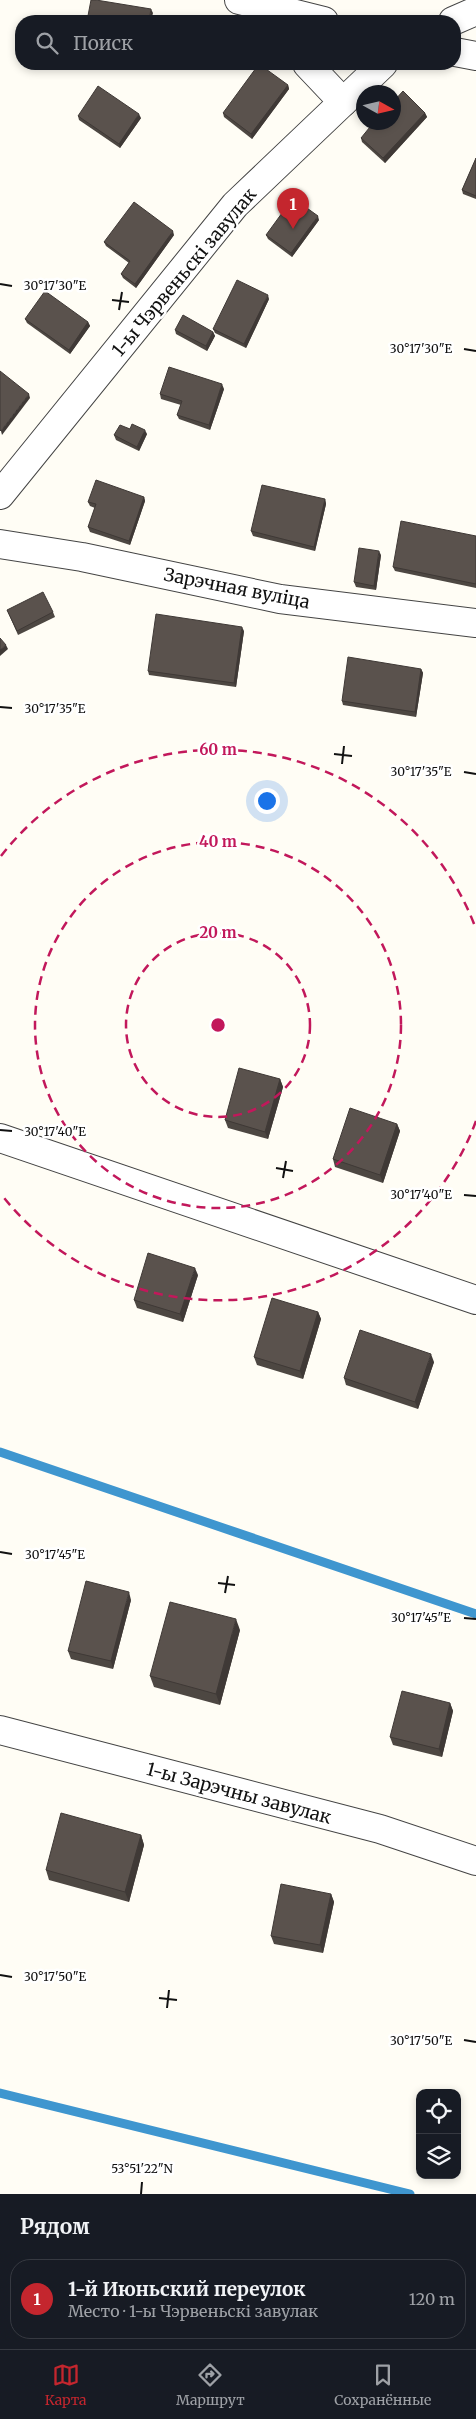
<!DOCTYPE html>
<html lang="ru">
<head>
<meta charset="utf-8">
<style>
	:root { --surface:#171b24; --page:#20242c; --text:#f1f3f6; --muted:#9ea1a6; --line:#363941; --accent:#c4262e }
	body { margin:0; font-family:Merriweather,serif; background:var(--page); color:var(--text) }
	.controls { position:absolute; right:15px; bottom:15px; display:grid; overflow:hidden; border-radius:10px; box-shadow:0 2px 8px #0003 }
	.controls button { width:45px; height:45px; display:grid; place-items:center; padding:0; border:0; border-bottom:1px solid var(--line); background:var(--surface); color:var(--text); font:25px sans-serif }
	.compass { position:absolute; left:356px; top:85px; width:45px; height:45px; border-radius:50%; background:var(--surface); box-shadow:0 2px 8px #0003; rotate:98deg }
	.you { position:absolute; left:266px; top:800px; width:18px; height:18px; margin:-12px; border:4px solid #fff; border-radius:50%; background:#1a73e8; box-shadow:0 0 0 8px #1a73e833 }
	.badge { display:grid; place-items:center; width:32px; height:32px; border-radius:50%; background:var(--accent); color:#fff; font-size:16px; font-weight:700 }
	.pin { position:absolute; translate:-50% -41px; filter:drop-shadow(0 1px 2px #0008) }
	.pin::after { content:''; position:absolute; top:26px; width:18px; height:15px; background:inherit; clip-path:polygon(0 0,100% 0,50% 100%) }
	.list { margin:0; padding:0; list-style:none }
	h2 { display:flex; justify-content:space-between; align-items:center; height:65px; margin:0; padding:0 20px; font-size:21px }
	h2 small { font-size:16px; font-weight:400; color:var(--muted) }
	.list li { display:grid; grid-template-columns:32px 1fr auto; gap:15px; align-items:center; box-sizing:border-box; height:80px; margin:0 10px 10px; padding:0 10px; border:1px solid var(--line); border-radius:20px }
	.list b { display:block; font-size:19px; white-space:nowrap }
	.list p { margin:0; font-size:16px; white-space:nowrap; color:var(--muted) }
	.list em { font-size:16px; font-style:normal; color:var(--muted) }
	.icon { flex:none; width:28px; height:28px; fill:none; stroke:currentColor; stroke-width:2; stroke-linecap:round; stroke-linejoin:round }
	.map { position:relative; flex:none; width:476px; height:2194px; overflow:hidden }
	.search { position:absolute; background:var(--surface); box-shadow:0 2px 8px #0003; left:15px; right:15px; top:15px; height:55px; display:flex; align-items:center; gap:12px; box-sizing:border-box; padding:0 18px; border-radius:20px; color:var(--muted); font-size:19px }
	.sheet { height:155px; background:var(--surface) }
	nav { display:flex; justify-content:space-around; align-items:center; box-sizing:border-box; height:70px; border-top:1px solid var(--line); background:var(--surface); font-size:14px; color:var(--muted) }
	nav a { display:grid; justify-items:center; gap:2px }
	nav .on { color:var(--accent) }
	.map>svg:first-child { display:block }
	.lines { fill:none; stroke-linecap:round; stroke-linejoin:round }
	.stream { stroke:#3f96cf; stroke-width:9 }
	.minor-casing { stroke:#444; stroke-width:30 }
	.minor { stroke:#fff; stroke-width:28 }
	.wall { fill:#4d4742 }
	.shaded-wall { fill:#3f3936 }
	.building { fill:#5a524d; stroke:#3f3936 }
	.ticks { fill:none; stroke:#111; stroke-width:2 }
	.ring { fill:none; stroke:#c2185b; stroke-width:2.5; stroke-dasharray:9 6 }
	.labels { text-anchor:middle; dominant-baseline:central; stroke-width:5; stroke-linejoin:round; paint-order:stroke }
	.street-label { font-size:18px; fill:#111; stroke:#fff }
	.ticks-label { font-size:12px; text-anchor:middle; fill:#111; stroke:#fff; stroke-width:5; stroke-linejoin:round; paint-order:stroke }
	.centre { fill:#c2185b; stroke:#fff; stroke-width:2.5 }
	.ring-label { font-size:15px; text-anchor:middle; font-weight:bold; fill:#c2185b; stroke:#fff; stroke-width:5; stroke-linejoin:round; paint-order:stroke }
</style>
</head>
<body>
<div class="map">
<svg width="476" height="2194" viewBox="0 0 476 2194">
	<rect width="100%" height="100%" fill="#fffdf5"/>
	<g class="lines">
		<!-- stream -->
		<g class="stream">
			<polyline points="0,1452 476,1614"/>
			<polyline points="0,2093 410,2194"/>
		</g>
		<!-- minor casing -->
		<g class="minor-casing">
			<g id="minor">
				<polyline points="239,0 324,21"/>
				<polyline points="453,21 476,11"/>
				<polyline points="455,52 476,56"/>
				<polyline points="307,64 343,102"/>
				<polyline points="0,495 235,205 383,64"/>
				<polyline points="0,544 82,557 280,599 476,623"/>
				<polyline points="0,1138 476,1300"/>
				<polyline points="0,1730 380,1829 476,1861"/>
			</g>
		</g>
		<!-- minor -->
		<use href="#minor" class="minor"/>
	</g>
	<!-- wall -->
	<g class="wall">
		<polygon points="288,85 289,89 252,139 224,117 223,113"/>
		<polygon points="425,113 427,117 385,163 362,142 361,138"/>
		<polygon points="78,116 141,118 120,148 79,120"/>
		<polygon points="476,158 476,199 463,194 462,190"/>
		<polygon points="319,220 292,257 268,239 266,235"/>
		<polygon points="174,235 136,288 123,278 121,274 129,263 106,246 104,242"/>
		<polygon points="269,299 246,348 215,333 213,329"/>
		<polygon points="25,319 88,322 90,326 70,354 27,323"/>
		<polygon points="175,330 213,332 215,336 207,351 176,334"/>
		<polygon points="224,389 210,430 179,419 177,415 181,405 161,399 160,394"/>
		<polygon points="130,429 147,434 139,451 116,440 114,435"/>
		<polygon points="144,497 145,501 130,545 90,532 88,527 95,508 90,506 88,502"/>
		<polygon points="325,499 326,504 315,551 253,536 251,531"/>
		<polygon points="476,536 476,588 395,571 393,567"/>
		<polygon points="381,555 376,590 356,587 354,582"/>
		<polygon points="7,610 53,612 55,617 18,635"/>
		<polygon points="244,631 236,687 149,675 148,671"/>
		<polygon points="421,669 423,673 416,717 343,705 342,701"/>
		<polygon points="280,1079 283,1087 268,1139 228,1128 225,1120"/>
		<polygon points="397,1124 400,1131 383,1183 335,1167 333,1159"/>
		<polygon points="198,1275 183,1322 137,1308 134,1300"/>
		<polygon points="318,1312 321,1319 303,1379 257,1365 254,1357"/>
		<polygon points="434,1362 418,1409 346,1385 344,1378"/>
		<polygon points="131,1600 113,1669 71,1659 68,1651"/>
		<polygon points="240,1630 220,1705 154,1687 150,1676"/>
		<polygon points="450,1703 453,1711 442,1757 393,1745 390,1737"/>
		<polygon points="141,1835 144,1845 129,1902 49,1880 46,1870"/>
		<polygon points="331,1894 334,1902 323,1953 274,1944 271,1936"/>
	</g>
	<!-- shaded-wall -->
	<g class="shaded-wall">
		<polygon points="151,9 153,13 151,21 149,21"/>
		<polygon points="288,85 289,89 252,139 251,134"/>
		<polygon points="425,113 427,117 385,163 383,158"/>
		<polygon points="139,114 141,118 120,148 119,144"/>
		<polygon points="318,216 319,220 292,257 291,253"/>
		<polygon points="173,231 174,235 136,288 135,284"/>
		<polygon points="268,295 269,299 246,348 244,344"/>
		<polygon points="88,322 90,326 70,354 69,350"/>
		<polygon points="213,332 215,336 207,351 206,346"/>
		<polygon points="222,384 224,389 210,430 209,425"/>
		<polygon points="29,394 30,398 2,435 1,431"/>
		<polygon points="145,430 147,434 139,451 137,447"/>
		<polygon points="144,497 145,501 130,545 129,541"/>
		<polygon points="325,499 326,504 315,551 314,547"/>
		<polygon points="379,551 381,555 376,590 374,586"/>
		<polygon points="242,627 244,631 236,687 234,683"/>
		<polygon points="6,645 8,649 0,656 0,650"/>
		<polygon points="421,669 423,673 416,717 415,712"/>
		<polygon points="280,1079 283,1087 268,1139 265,1132"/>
		<polygon points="397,1124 400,1131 383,1183 380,1175"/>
		<polygon points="195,1268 198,1275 183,1322 180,1314"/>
		<polygon points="318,1312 321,1319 303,1379 300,1371"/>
		<polygon points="431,1354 434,1362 418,1409 415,1402"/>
		<polygon points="129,1592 131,1600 113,1669 111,1661"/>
		<polygon points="236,1619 240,1630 220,1705 216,1694"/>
		<polygon points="450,1703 453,1711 442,1757 439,1749"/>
		<polygon points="141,1835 144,1845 129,1902 125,1892"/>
		<polygon points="331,1894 334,1902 323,1953 320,1945"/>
	</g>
	<!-- building -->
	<g class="building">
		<polygon points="91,0 96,0 151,9 149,21 87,21"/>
		<polygon points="259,64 288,85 251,134 223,113"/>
		<polygon points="98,86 139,114 119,144 78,116"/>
		<polygon points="403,91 425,113 383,158 361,138 374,122 394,122 394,101"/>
		<polygon points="476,158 476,196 462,190"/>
		<polygon points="293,198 318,216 291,253 266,235"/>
		<polygon points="134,202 173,231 135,284 121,274 130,261 104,242"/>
		<polygon points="237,280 268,295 244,344 213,329"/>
		<polygon points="45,291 88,322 69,350 25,319"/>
		<polygon points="183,315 213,332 206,346 175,330"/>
		<polygon points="169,367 222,384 209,425 177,415 182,401 160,394"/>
		<polygon points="0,371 29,394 1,431 0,430"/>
		<polygon points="132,424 145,430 137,447 114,435 120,425 130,429"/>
		<polygon points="96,480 144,497 129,541 88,527 96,504 88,502"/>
		<polygon points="262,485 325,499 314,547 251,531"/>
		<polygon points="401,521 476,536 476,584 393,567"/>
		<polygon points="359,548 379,551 374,586 354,582"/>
		<polygon points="43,592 53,612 17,631 7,610"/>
		<polygon points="156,614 242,627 234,683 148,671"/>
		<polygon points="0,638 6,645 0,650"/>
		<polygon points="348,657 421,669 415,712 342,701"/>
		<polygon points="239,1068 280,1079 265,1132 225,1120"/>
		<polygon points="350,1108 397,1124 380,1175 333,1159"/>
		<polygon points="148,1253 195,1268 180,1314 134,1300"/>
		<polygon points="272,1298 318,1312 300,1371 254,1357"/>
		<polygon points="360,1330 431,1354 415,1402 344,1378"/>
		<polygon points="86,1581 129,1592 111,1661 68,1651"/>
		<polygon points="170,1602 236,1619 216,1694 150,1676"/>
		<polygon points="402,1691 450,1703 439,1749 390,1737"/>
		<polygon points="61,1813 141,1835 125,1892 46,1870"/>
		<polygon points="281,1884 331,1894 320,1945 271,1936"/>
	</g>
	<!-- ticks -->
	<path class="ticks" d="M0,284l12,2M112,300l17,2M119,310l3,-18M464,349l12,2M0,707l12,1M334,754l18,2M342,764l2,-18M464,772l12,2M0,1130l12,1M276,1168l17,3M283,1178l3,-17M464,1195l12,1M0,1552l12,2M218,1583l17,2M225,1593l3,-17M464,1618l12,1M0,1975l12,2M159,1998l18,2M167,2008l2,-18M464,2040l12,2M141,2194l1,-12"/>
	<!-- distance rings -->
	<g class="ring">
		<circle cx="218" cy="1025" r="92"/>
		<circle cx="218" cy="1025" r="183"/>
		<path d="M476 1121A275 275 0 0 1 1 1194M1 856A275 275 0 0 1 476 929"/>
	</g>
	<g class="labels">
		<!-- street labels -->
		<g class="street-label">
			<text transform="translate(184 272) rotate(-50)">1-ы Чэрвеньскі завулак</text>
			<text transform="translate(237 588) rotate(11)">Зарэчная вуліца</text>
			<text transform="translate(239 1793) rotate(15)">1-ы Зарэчны завулак</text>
		</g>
	</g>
	<g class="ticks-label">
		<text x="55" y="290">30°17'30"E</text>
		<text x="421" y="353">30°17'30"E</text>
		<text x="55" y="713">30°17'35"E</text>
		<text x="421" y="776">30°17'35"E</text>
		<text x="55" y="1136">30°17'40"E</text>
		<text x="421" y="1199">30°17'40"E</text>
		<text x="55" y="1559">30°17'45"E</text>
		<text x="421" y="1622">30°17'45"E</text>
		<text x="55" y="1981">30°17'50"E</text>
		<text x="421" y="2045">30°17'50"E</text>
		<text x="142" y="2173">53°51'22"N</text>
	</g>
	<circle cx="218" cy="1025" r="8" class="centre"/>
	<g class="ring-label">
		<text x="218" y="755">60 m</text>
		<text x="218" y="847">40 m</text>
		<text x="218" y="938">20 m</text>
	</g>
</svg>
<div class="controls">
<button><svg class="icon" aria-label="locate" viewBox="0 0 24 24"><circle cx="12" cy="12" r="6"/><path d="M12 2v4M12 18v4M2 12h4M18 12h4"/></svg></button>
<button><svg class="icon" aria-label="layers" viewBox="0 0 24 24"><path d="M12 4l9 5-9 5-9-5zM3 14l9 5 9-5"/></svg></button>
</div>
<svg class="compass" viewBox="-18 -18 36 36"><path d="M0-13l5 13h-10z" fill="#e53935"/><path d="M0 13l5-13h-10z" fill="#9ea1a6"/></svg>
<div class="you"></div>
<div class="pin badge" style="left:293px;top:229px">1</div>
<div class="search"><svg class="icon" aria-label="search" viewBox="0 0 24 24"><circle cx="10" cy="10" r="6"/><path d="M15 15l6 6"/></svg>Поиск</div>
</div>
<section class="sheet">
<h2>Рядом<small></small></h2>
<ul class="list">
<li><span class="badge">1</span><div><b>1-й Июньский переулок</b><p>Место · 1-ы Чэрвеньскі завулак</p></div><em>120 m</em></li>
</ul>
</section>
<nav>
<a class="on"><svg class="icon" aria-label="map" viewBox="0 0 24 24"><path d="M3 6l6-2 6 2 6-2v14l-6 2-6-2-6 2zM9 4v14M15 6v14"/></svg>Карта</a>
<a><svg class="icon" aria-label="directions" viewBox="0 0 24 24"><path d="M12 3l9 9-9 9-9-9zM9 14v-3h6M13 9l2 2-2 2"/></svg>Маршрут</a>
<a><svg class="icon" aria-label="saved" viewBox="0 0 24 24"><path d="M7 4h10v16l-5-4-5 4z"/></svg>Сохранённые</a>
</nav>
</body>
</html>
